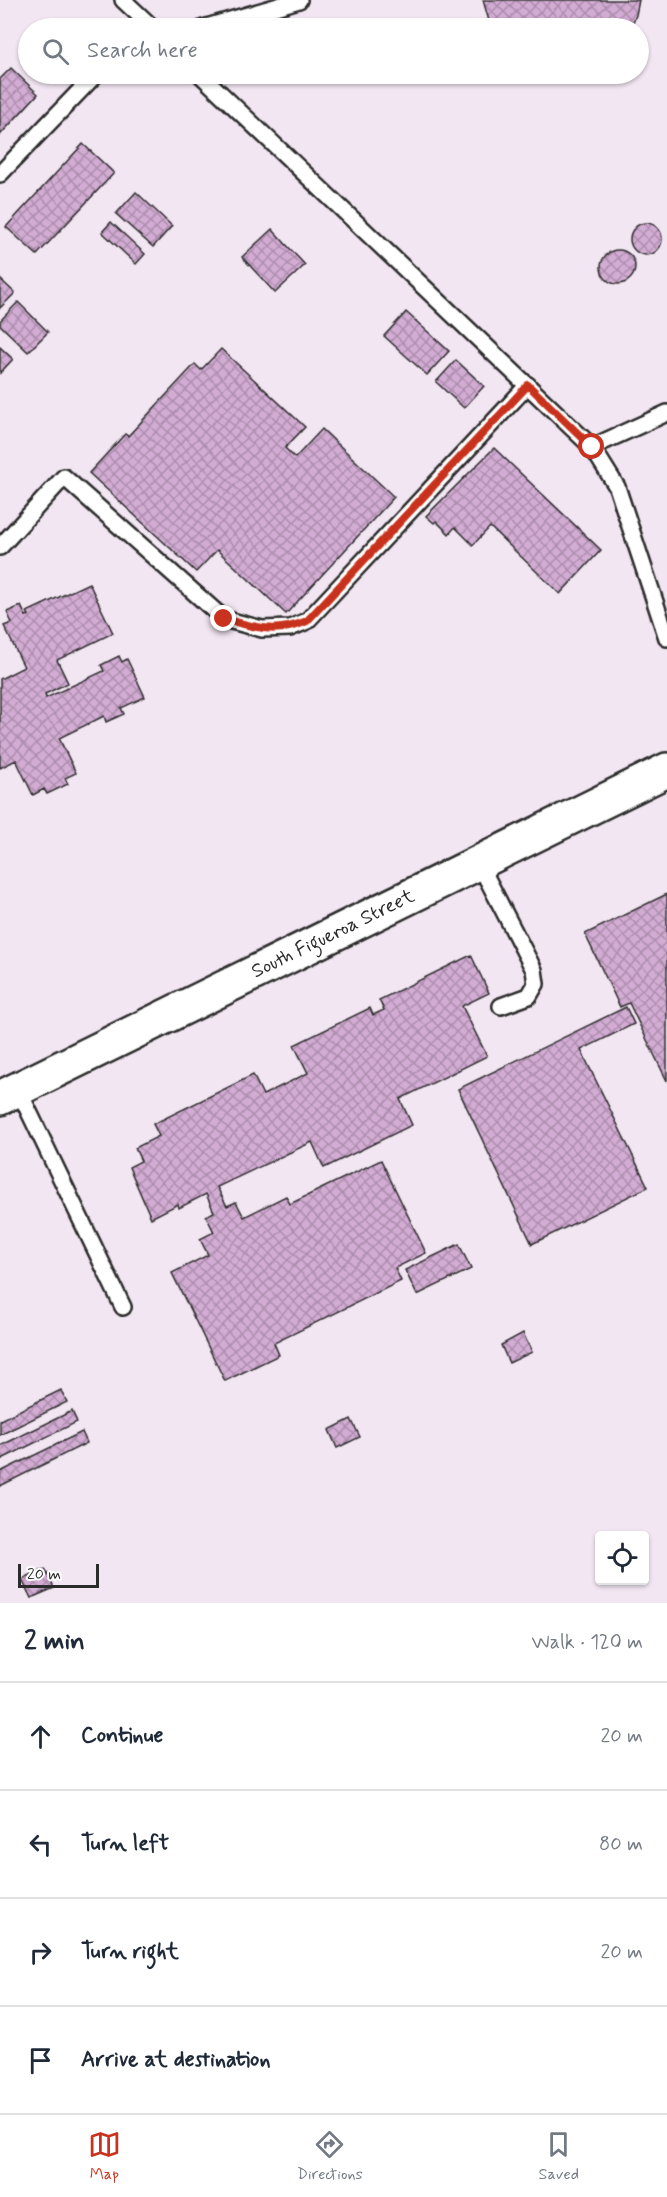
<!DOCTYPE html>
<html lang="en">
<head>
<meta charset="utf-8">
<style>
	:root { --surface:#fff; --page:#f6f6f7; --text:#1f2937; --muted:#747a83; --line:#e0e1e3; --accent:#c8321e }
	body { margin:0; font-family:Mynerve,sans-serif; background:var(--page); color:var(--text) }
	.controls { position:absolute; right:18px; bottom:18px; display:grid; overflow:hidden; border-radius:6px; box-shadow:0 2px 4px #0004 }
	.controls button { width:54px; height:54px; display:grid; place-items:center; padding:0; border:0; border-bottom:2px solid var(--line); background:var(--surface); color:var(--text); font:30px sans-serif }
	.scale { position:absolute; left:18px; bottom:15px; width:81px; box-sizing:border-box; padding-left:6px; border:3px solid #2b2b2b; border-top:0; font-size:16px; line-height:21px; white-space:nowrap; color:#2b2b2b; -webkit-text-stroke:4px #fff; paint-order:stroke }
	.stop { position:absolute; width:18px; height:18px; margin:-14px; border:4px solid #c8321e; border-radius:50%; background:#fff }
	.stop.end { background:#c8321e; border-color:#fff; box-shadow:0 2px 6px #0008 }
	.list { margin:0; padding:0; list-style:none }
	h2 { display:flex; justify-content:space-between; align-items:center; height:78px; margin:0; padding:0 24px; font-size:26px }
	h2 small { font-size:20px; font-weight:400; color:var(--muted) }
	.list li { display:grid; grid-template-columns:39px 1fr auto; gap:18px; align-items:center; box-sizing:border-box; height:108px; padding:0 24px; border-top:2px solid var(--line) }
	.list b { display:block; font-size:22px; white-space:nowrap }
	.list em { font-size:20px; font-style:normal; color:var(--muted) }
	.icon { flex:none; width:33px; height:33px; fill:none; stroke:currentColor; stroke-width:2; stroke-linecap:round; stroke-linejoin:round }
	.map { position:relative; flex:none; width:667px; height:1603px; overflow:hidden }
	.search { position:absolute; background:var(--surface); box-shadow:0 2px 4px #0004; left:18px; right:18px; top:18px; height:66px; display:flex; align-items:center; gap:15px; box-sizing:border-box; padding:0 21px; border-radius:33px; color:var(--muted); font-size:22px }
	.sheet { height:510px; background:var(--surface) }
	nav { display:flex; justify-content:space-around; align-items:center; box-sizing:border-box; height:84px; border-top:2px solid var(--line); background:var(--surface); font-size:16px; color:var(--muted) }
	nav a { display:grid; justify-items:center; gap:3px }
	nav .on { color:var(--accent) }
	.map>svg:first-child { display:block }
	.building { fill:url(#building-cross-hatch); stroke:#2b2b2b; stroke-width:1.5 }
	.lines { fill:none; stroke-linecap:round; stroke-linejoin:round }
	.service-casing { stroke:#2b2b2b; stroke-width:20 }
	.secondary-casing { stroke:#2b2b2b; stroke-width:38 }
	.service { stroke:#fff; stroke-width:15 }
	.secondary { stroke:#fff; stroke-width:33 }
	.route { stroke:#c8321e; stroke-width:8 }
	.labels { text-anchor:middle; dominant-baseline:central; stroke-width:5; stroke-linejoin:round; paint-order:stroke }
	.street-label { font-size:20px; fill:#2b2b2b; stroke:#fff }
</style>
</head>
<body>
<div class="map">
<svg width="667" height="1603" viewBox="0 0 667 1603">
	<defs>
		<pattern id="building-cross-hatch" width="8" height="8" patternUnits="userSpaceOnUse" patternTransform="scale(1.5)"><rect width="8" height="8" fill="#d3acd4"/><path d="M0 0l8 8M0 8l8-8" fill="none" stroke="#ab8cac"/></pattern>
	</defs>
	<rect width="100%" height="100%" fill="#f2e6f2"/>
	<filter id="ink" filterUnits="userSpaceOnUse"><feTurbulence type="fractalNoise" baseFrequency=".0167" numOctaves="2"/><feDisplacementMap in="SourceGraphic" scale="12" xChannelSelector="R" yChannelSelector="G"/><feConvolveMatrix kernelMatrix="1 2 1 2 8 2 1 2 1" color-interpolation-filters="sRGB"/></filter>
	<g filter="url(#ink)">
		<!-- building -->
		<g class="building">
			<polygon points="483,0 639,0 636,15 631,28 491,28"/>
			<polygon points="11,68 38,94 0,135 0,79"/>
			<polygon points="83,144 114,173 37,255 6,227"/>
			<polygon points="136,192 172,226 153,247 116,214"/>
			<polygon points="111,222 145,254 136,264 102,232"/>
			<circle cx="646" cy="239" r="16"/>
			<polygon points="272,229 305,265 275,293 242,257"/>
			<circle cx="618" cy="267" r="17"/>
			<polygon points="0,279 15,293 0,308"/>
			<polygon points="18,302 48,332 28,352 0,325 0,321"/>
			<polygon points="406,312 449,351 427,375 384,336"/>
			<polygon points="0,347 13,359 0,373"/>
			<polygon points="221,349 305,427 285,448 295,458 322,429 394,497 286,614 217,550 196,572 89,473 125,434 128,436 195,364 201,370"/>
			<polygon points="456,360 484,386 464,408 436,382"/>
			<polygon points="494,448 601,550 560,594 490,527 473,545 455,527 449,534 436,521 434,523 426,516"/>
			<polygon points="89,583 113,633 57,660 68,683 45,694 46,698 104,671 101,665 119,656 122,662 127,659 145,697 121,708 124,714 106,722 104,716 59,738 76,773 65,778 68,784 47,794 44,789 33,795 16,760 0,768 0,679 24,667 4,626 12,623 7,612 21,606 26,616 29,615 27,612"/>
			<polygon points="667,894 667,1081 629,1003 620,1007 585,934"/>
			<polygon points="471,955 489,993 462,1006 487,1056 400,1099 412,1125 324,1168 312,1142 217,1187 227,1206 236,1202 244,1217 286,1196 290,1204 381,1160 426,1253 395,1268 401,1281 274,1343 279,1355 225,1381 172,1273 208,1255 200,1239 214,1232 206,1216 214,1212 206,1194 179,1208 178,1204 151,1218 129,1167 141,1161 135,1148 159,1136 153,1124 253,1075 263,1095 308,1073 294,1045 370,1008 373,1015 384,1010 379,1000"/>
			<polygon points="626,1007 634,1024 581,1050 648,1187 532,1244 458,1089"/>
			<polygon points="459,1244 471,1269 417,1295 405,1270"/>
			<polygon points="523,1333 532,1352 509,1363 501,1345"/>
			<polygon points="61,1390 67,1402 0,1435 0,1420"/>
			<polygon points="72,1411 77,1422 0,1460 0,1446"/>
			<polygon points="351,1419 360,1437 337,1448 329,1430"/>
			<polygon points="82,1432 87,1443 0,1486 0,1472"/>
			<polygon points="45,1569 54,1588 31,1598 22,1580"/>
		</g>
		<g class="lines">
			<!-- service casing -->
			<g class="service-casing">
				<g id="service">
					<polyline points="123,0 153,28"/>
					<polyline points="203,28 299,0"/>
					<polyline points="200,74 592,447 617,487 667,638"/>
					<polyline points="0,174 96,74"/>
					<polyline points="592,447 667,413"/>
					<polyline points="0,547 64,477 224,619 262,629 290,628 307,621 528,385"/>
					<polyline points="479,863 534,970 536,984 529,996 501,1006"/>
					<polyline points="18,1089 123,1307"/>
				</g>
			</g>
			<!-- secondary casing -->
			<g class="secondary-casing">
				<polyline id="secondary" points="0,1098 667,770"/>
			</g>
			<!-- service -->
			<use href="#service" class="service"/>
			<!-- secondary -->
			<use href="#secondary" class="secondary"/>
		</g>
	</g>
	<g class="lines" filter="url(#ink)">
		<!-- route -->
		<path class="route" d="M224,619c32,8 51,16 83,2l221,-236 64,62"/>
	</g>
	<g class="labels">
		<!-- street labels -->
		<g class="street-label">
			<text transform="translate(333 934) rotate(-26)">South Figueroa Street</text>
		</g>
	</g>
</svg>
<div class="controls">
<button><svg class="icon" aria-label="locate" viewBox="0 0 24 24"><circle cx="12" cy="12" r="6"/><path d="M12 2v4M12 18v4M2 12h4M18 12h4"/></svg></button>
</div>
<div class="scale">20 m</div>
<div class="stop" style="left:592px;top:447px"></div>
<div class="stop end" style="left:224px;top:619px"></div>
<div class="search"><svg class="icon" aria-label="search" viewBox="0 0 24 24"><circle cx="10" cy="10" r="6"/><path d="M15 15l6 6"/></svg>Search here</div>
</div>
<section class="sheet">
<h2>2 min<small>Walk · 120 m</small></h2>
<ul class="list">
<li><svg class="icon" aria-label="ahead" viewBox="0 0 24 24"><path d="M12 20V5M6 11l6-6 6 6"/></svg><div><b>Continue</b></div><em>20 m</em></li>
<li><svg class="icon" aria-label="left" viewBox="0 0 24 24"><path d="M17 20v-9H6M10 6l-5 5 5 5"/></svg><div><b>Turn left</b></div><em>80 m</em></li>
<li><svg class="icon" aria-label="right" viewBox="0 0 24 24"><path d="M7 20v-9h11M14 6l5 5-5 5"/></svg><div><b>Turn right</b></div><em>20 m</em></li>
<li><svg class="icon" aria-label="arrive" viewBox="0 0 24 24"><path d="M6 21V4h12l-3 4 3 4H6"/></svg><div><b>Arrive at destination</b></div></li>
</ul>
</section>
<nav>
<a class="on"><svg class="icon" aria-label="map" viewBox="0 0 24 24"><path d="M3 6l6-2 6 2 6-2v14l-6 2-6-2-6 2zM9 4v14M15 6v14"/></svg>Map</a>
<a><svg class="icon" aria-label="directions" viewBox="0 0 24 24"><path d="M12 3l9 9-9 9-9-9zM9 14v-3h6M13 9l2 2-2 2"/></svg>Directions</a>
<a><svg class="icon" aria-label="saved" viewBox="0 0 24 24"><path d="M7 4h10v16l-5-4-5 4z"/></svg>Saved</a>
</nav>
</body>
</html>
